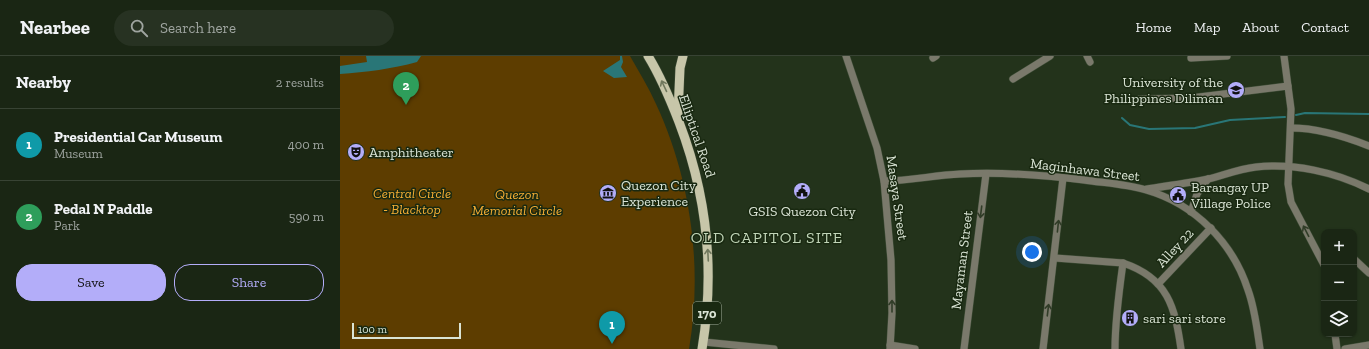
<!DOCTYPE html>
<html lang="en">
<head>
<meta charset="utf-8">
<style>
	:root { --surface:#1a2614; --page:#273222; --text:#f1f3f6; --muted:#9fa5a0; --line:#384334; --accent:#b3adf9 }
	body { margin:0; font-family:"Zilla Slab",serif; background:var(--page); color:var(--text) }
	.controls { position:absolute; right:12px; bottom:12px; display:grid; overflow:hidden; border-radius:8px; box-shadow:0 1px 3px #0004 }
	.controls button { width:36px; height:36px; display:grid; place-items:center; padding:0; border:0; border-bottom:1px solid var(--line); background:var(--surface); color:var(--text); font:20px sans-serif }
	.scale { position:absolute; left:12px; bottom:10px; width:109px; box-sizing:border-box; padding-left:4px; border:2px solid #dae4d5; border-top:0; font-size:11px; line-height:14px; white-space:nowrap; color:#dae4d5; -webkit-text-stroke:3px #192911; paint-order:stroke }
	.you { position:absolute; left:692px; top:196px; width:14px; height:14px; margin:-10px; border:3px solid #fff; border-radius:50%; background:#1a73e8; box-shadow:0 0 0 6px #1a73e833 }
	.badge { display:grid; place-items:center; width:26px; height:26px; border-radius:50%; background:var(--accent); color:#fff; font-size:13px; font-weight:700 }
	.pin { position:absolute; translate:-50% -33px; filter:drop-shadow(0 1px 2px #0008) }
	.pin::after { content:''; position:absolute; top:21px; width:14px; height:12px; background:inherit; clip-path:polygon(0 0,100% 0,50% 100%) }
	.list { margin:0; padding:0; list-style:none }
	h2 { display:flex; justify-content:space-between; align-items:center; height:52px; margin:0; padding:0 16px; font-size:17px }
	h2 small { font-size:13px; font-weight:400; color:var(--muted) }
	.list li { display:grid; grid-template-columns:26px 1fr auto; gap:12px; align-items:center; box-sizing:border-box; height:72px; padding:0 16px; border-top:1px solid var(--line) }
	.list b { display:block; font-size:15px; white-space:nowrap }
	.list p { margin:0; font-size:13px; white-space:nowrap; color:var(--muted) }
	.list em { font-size:13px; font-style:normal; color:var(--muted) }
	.actions { display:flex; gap:8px; padding:12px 16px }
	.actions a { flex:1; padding:9px 0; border:1px solid var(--accent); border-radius:16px; text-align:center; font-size:14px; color:var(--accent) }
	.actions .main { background:var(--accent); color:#111 }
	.icon { flex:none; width:22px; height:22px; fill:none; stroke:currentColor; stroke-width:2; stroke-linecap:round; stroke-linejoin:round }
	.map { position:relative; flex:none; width:1029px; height:293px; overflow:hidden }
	header { display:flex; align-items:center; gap:24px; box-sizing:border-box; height:56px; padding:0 20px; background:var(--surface); border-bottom:1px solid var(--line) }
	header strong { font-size:19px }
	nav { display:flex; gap:22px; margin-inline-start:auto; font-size:14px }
	.search { width:280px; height:36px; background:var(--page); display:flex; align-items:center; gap:10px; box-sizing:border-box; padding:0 14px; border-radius:22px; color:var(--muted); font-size:15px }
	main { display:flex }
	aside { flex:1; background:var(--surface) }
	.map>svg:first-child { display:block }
	.green { fill:#5d3d00 }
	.water { fill:#297677 }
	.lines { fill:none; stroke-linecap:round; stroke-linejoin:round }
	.stream { stroke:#297677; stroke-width:2 }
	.minor-casing { stroke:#404f39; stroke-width:8 }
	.major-casing { stroke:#404f39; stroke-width:10 }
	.minor { stroke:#7a796b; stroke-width:7 }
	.major { stroke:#c7c6a9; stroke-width:9 }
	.oneway { stroke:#70785d }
	.oneway2 { stroke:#313d28 }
	.labels { text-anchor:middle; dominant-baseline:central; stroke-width:3; stroke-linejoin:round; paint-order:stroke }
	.shield { fill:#192911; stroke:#a0ac9a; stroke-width:1 }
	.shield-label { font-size:13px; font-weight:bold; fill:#dae4d5 }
	.poi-label { font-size:14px; fill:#dae4d5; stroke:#192911; text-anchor:start }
	.street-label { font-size:14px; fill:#dae4d5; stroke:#192911 }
	.park-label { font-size:14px; font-style:italic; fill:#f6ae34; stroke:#192911 }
	.quarter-label { font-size:16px; letter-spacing:1px; fill:#c1d5b8; stroke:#192911 }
</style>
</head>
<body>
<header>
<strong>Nearbee</strong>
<div class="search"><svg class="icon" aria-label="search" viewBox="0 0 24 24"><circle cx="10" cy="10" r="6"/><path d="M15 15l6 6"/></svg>Search here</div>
<nav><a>Home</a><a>Map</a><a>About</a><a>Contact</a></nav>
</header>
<main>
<aside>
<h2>Nearby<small>2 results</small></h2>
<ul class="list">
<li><span class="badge" style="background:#0f9aa8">1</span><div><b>Presidential Car Museum</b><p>Museum</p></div><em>400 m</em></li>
<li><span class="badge" style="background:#2e9e5b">2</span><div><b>Pedal N Paddle</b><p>Park</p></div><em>590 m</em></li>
</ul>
<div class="actions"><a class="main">Save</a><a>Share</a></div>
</aside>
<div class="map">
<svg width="1029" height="293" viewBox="0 0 1029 293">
	<rect width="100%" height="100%" fill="#23331b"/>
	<!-- green -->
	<path class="green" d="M0,0h290c9,16 19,32 26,48 35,75 47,164 33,245h-349z"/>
	<!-- water -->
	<g class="water">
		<path d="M26,0h55l-4,6c-25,7 -51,10 -77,12v-8l27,-4z"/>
		<polygon points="280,0 282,0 283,6 281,11 287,21 274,22 263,15 280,4"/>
	</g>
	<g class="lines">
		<!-- stream -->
		<g class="stream">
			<polyline points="956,59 965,57 1029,58"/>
			<polyline points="782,62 790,69 809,73 855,72 890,64 945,61"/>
		</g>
		<!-- minor casing -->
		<g class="minor-casing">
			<g id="minor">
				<polyline points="506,0 537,92 544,125 551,204 552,257 550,293"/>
				<polyline points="747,0 750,6"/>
				<polyline points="944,0 951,53 948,128 951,146 984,209"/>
				<polyline points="593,2 596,0"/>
				<polyline points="851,2 887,0"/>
				<polyline points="673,23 710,0"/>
				<polyline points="800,43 851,42 948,30"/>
				<path d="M951,72c27,0 53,8 78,18"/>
				<path d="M544,125c26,0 51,-6 76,-7 40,-2 84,1 124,6 20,3 42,4 62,10 49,14 87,53 102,100 7,19 9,39 12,59"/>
				<path d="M807,133c20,-3 41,-6 61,-10 16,-4 31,-10 48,-12 38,-4 79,5 113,22"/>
				<polyline points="851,156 857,138 868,123"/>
				<path d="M715,202l68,5c45,15 52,44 58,86"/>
				<polyline points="1014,203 1029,217"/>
				<polyline points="818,228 871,172"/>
				<polyline points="995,278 997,293"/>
				<polyline points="364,286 434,293"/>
				<polyline points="550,289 575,293"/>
				<polyline points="624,293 646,118"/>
				<polyline points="703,293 723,122"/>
				<path d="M775,293c0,-29 4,-57 8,-86"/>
				<polyline points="1005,293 1029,289"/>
			</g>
		</g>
		<!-- major casing -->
		<g class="major-casing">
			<g id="major">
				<path d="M308,0c13,21 22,43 31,66 28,73 36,150 23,227"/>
				<polyline points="338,58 340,12 343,0"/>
			</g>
		</g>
		<!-- minor -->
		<use href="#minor" class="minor"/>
		<!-- major -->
		<use href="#major" class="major"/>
	</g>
	<!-- one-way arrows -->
	<defs><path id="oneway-shaft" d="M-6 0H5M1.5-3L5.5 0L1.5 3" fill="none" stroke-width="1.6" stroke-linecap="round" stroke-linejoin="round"/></defs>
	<g class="oneway">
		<use href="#oneway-shaft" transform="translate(324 30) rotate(-115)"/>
		<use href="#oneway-shaft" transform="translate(368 199) rotate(-93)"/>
	</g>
	<g class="oneway2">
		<use href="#oneway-shaft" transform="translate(641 156) rotate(97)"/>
		<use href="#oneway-shaft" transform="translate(718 170) rotate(-84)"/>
		<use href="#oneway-shaft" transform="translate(966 175) rotate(-117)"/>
		<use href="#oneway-shaft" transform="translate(552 250) rotate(-90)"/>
		<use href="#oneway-shaft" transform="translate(708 254) rotate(-83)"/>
	</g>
	<!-- icons -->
	<defs>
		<g id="university-disc" transform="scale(0.9)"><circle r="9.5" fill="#b3adf9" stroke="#192911"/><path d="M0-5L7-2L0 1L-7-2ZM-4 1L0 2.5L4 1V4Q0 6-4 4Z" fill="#111"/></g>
		<g id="theatre-disc" transform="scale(0.9)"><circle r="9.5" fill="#b3adf9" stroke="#192911"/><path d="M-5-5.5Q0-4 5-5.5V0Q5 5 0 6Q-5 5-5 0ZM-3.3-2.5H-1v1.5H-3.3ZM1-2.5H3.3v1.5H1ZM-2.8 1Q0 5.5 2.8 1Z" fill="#111"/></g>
		<g id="civic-disc" transform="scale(0.9)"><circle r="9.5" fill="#b3adf9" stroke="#192911"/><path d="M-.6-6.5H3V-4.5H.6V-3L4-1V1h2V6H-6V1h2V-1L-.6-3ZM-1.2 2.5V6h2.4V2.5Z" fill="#111"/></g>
		<g id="museum-disc" transform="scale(0.9)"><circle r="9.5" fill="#b3adf9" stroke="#192911"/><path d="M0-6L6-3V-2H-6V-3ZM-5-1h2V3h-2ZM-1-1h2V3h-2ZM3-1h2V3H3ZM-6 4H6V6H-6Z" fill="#111"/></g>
		<g id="building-disc" transform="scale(0.9)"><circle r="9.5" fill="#b3adf9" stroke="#192911"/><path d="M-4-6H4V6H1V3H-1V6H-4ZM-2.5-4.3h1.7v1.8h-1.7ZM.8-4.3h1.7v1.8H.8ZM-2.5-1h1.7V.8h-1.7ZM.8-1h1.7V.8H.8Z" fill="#111"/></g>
	</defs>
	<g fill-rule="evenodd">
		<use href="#university-disc" x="896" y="34"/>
		<use href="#theatre-disc" x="16" y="96"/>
		<use href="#civic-disc" x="462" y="135"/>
		<use href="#museum-disc" x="268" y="137"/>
		<use href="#civic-disc" x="838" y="139"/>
		<use href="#building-disc" x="790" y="262"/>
	</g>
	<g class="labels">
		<!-- shield labels -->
		<rect class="shield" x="353" y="246" width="28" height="22" rx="3"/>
		<g class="shield-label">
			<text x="367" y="257">170</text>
		</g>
		<!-- poi labels -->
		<g class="poi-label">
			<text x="883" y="26" text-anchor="end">University of the<tspan x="883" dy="16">Philippines Diliman</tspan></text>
			<text x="29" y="96">Amphitheater</text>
			<text x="281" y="129">Quezon City<tspan x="281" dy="16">Experience</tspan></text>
			<text x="851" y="131">Barangay UP<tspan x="851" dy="16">Village Police</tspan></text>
			<text x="462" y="155" text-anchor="middle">GSIS Quezon City</text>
			<text x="803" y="262">sari sari store</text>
		</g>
		<!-- street labels -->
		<g class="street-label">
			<text transform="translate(357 80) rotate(71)">Elliptical Road</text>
			<text transform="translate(745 114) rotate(7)">Maginhawa Street</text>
			<text transform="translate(557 142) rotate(82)">Masaya Street</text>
			<text transform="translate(835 192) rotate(-47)">Alley 22</text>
			<text transform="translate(622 204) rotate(-83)">Mayaman Street</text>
		</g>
		<!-- park labels -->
		<g class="park-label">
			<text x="72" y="137">Central Circle<tspan x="72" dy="16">- Blacktop</tspan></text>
			<text x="177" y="138">Quezon<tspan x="177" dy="16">Memorial Circle</tspan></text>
		</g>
		<!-- quarter labels -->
		<g class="quarter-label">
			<text x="427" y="181">OLD CAPITOL SITE</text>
		</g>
	</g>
</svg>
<div class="controls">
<button>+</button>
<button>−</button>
<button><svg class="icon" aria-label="layers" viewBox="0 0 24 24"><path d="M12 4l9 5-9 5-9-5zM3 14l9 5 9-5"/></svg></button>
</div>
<div class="scale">100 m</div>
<div class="you"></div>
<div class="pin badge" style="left:272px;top:288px;background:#0f9aa8">1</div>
<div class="pin badge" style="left:66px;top:49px;background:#2e9e5b">2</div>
</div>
</main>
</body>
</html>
